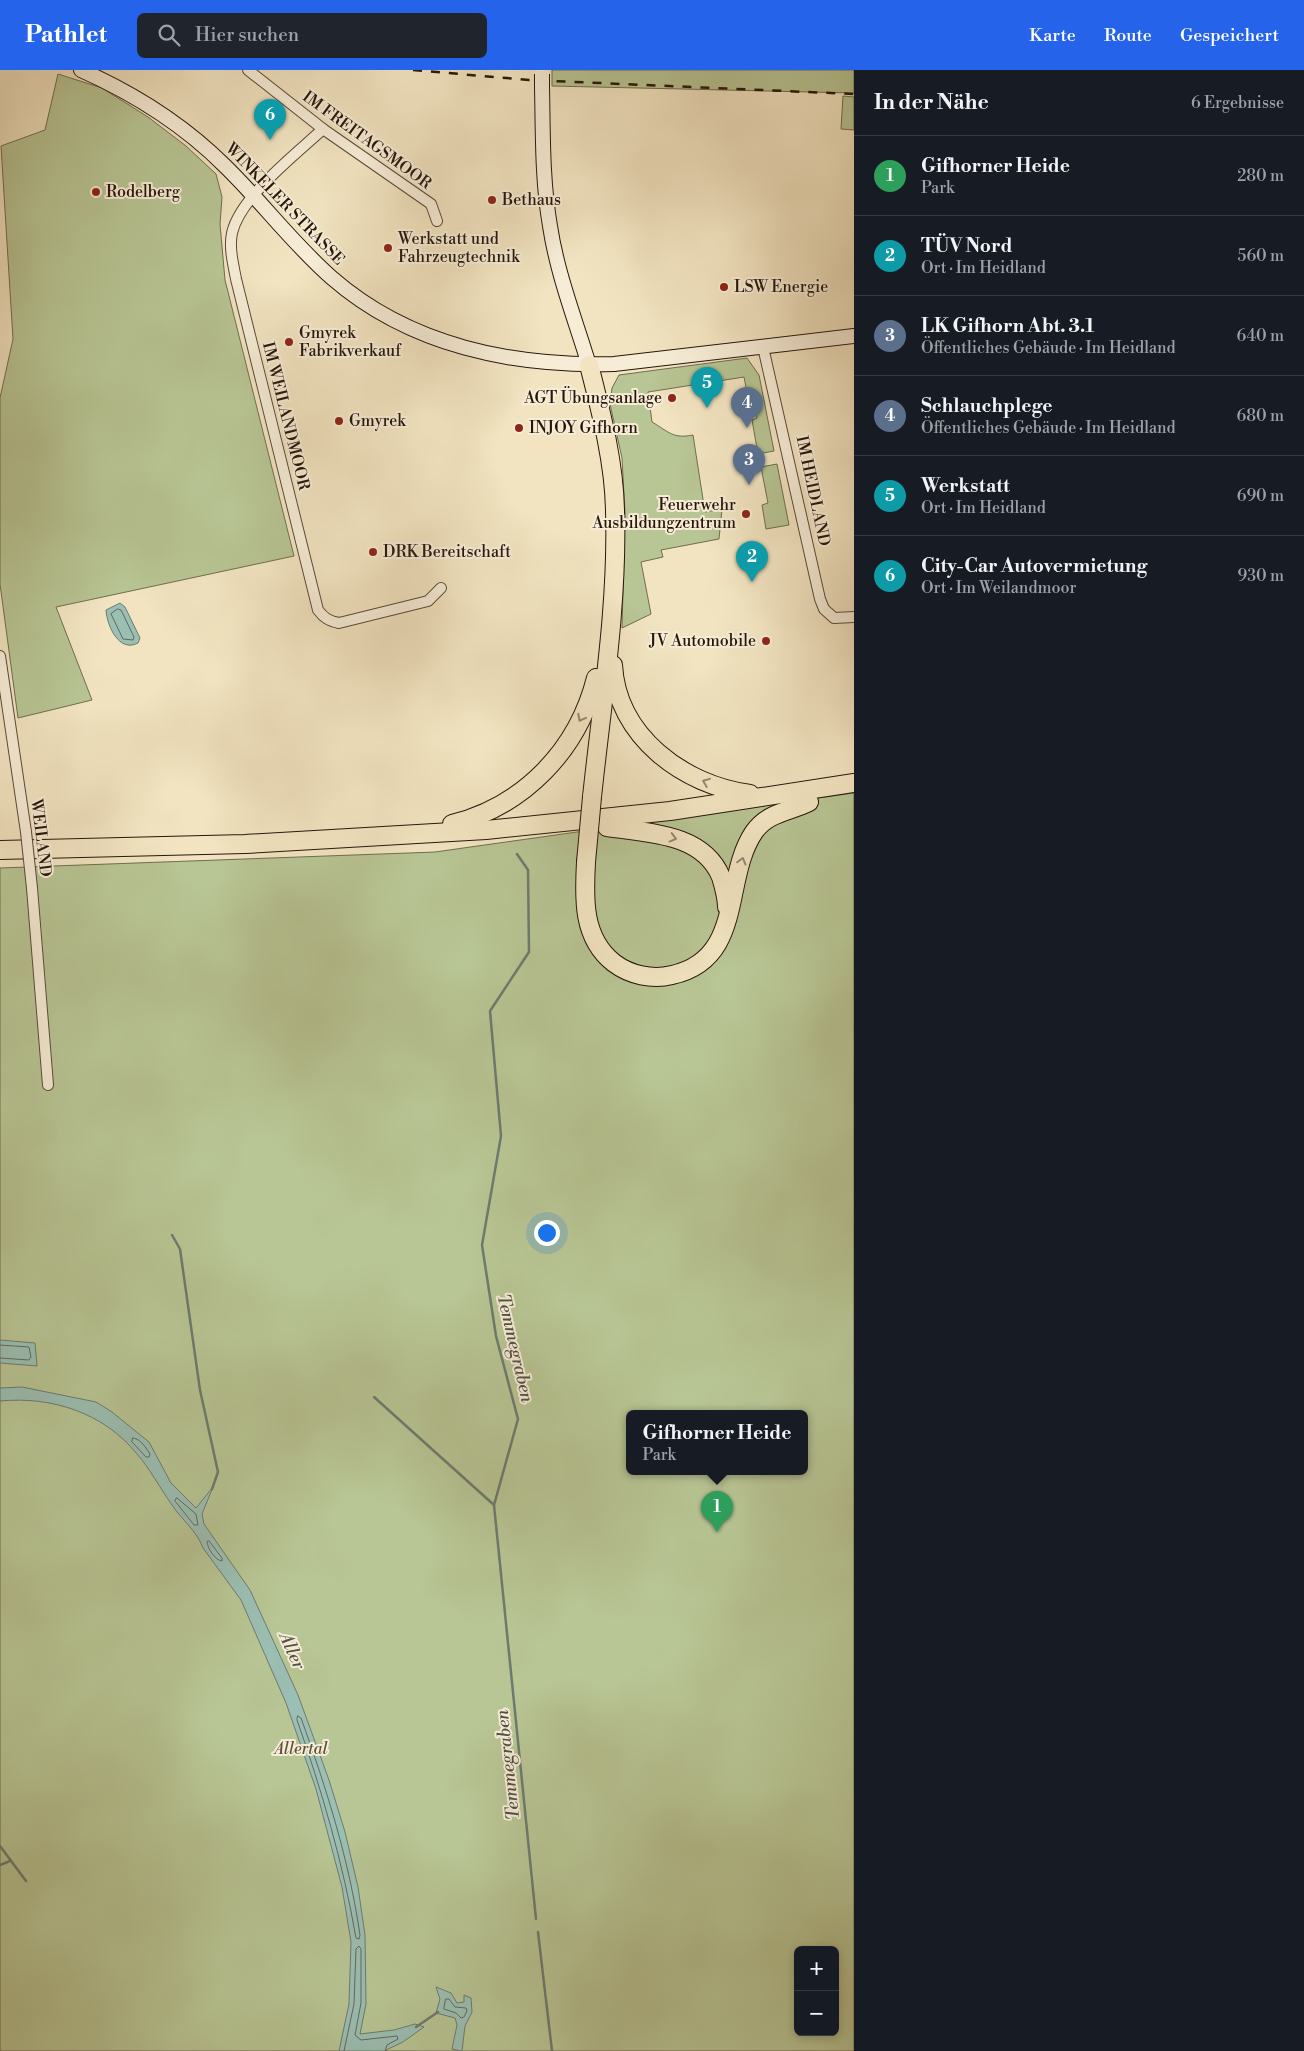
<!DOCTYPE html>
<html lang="de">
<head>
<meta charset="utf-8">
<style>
	:root { --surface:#171b24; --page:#20242c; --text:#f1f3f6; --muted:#9ea1a6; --line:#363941; --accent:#2563eb }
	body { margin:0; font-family:"Libre Bodoni",serif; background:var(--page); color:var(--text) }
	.controls { position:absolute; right:15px; bottom:15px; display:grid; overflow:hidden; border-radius:8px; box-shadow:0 2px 8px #0003 }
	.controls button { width:45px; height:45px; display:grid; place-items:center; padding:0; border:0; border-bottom:1px solid var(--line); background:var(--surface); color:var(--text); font:25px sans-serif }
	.you { position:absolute; left:546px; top:1162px; width:18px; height:18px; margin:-12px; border:4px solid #fff; border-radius:50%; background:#1a73e8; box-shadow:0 0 0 8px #1a73e833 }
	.badge { display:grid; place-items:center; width:32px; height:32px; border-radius:50%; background:var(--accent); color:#fff; font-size:16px; font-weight:700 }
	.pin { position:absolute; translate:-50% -41px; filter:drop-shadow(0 1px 2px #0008) }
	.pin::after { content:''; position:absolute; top:26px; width:18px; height:15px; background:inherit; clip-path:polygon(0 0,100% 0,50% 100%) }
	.popup { position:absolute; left:626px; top:1340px; width:182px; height:65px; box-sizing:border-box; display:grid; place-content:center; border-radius:8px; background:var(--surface); filter:drop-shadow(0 1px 4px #0005); font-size:16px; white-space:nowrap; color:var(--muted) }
	.popup b { font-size:19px; color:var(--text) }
	.popup::after { content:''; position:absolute; left:50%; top:100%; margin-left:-10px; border:10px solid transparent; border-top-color:var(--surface) }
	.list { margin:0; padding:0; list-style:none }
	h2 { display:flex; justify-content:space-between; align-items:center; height:65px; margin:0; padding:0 20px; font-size:21px }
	h2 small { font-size:16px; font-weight:400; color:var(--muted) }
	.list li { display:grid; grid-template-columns:32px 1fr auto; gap:15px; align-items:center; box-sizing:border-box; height:80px; padding:0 20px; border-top:1px solid var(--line) }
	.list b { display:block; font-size:19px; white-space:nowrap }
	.list p { margin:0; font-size:16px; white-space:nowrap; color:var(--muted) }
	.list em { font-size:16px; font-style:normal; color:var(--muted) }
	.icon { flex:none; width:28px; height:28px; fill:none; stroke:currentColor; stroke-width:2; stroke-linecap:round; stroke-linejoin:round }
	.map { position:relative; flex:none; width:854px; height:1981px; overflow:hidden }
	header { display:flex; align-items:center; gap:30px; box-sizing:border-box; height:70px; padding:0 25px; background:var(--accent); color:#fff }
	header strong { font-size:24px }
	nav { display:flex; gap:28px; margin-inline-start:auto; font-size:18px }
	.search { width:350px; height:45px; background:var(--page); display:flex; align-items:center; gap:12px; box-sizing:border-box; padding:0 18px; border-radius:8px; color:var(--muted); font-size:19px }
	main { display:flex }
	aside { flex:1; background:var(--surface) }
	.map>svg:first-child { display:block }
	.green { fill:#b8c594; stroke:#6f6e4f; fill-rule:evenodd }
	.water { fill:#9bbfb3; stroke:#6c7b6f }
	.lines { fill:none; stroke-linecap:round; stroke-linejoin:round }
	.shore { stroke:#606a5e; stroke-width:1 }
	.stream { stroke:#6c7b6f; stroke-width:2.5 }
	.street-casing { stroke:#594a38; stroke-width:12 }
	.secondary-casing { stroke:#26160a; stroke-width:16 }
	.highway-casing { stroke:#26160a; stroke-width:20 }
	.street { stroke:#f7edd7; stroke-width:10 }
	.secondary { stroke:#f7edd7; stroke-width:14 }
	.highway { stroke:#f2e4c1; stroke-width:18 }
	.rail { stroke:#26160a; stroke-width:2.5; stroke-dasharray:9 9; stroke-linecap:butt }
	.street-bridge-casing { stroke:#594a38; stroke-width:12; stroke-linecap:butt }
	.secondary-bridge-casing { stroke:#26160a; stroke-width:16; stroke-linecap:butt }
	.highway-bridge-casing { stroke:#26160a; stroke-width:20; stroke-linecap:butt }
	.street-bridge { stroke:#f7edd7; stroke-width:10 }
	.secondary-bridge { stroke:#f7edd7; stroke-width:14 }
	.highway-bridge { stroke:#f2e4c1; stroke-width:18 }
	.oneway { stroke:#96876f }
	.poi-dot { fill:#8f2418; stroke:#f7edd7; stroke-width:2 }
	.labels { text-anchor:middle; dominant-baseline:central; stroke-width:4; stroke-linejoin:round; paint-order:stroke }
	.street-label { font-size:16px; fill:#26160a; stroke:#f7edd7 }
	.poi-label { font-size:16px; fill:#26160a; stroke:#f7edd7; text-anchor:start }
	.park-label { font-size:16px; font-style:italic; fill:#59533a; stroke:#f7edd7 }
	.water-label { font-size:18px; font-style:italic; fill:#4f5145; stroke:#f7edd7 }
</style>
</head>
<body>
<header>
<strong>Pathlet</strong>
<div class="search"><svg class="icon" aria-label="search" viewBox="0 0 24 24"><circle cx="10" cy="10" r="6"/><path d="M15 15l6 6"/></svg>Hier suchen</div>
<nav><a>Karte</a><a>Route</a><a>Gespeichert</a></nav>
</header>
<main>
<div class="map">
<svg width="854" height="1981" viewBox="0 0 854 1981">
	<rect width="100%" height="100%" fill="#f2e4c1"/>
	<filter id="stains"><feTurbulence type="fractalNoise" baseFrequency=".004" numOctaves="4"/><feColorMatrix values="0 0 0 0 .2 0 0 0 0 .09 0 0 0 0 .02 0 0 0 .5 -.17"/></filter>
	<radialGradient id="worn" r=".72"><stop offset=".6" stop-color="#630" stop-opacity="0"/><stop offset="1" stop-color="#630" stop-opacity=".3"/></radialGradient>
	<!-- green -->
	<g class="green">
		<polygon points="552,0 854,0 854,23 552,16"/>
		<polygon points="58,4 102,18 148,47 186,76 216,104 222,127 220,154 225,210 294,486 56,537 92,630 18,648 0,514 0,328 13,269 1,76 45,60"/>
		<polygon points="843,26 854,27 854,60 841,59"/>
		<path d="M747,288l12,17 15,76 -16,3 -6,-34 5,-2 -2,-11 -5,1 -6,-31 -96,15 4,30c17,10 21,17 41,13l12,77 17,-3 -3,30 -58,11 2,7 -22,5 10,52 -29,14 3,-115 -3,-55 -12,-54 2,-16 7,-13z"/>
		<polygon points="777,394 789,455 766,459 762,435 768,433 761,397"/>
		<path d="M854,723v1258h-854v-1183l435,-16zM630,1343h174v58h-174zM798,1880h37v82h-37z"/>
	</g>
	<!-- water -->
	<g class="water">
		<path d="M120,533l5,4 15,31 -2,5c-19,10 -31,-17 -32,-33z"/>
		<polygon points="0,1270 35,1273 37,1296 0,1293"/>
		<path d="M22,1317l74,15 16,10 37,30 22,41 25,25 17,-21 -11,27 2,10 46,66 48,105 31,85 16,52 13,55 7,48 1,69 -6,30 34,-4 21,-6 9,3 -21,15 -19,9h-45l10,-47 2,-62 -9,-55 -26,-98 -30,-86 -45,-103 -38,-52c-6,-17 -22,-29 -31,-43 -12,-17 -22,-36 -35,-51 -33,-41 -85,-58 -137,-53v-13z"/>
		<polygon points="436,1917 451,1923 457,1933 464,1932 464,1925 471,1928 472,1942 465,1956 462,1981 452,1979 457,1955 455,1948 436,1943 440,1929"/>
	</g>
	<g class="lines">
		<!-- shore -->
		<g class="shore">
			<polygon points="118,539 121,540 134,567 133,570 123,569 111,544"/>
			<polyline points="0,1275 29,1277 31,1287 29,1290 0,1288"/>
			<path d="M133,1368c8,1 13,10 17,16l-1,3h-3l-14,-15z"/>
			<polygon points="177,1428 196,1444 198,1455 194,1455 175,1431"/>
			<path d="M209,1471l13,17v3c-7,-1 -14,-12 -15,-19z"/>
			<path d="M298,1646l3,2c26,72 48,142 59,217l-1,4 -3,-1c-13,-75 -34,-147 -59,-218z"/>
			<polygon points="446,1929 449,1929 455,1937 466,1938 467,1941 464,1947 461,1948 456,1943 444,1939"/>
			<polyline points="344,1981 354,1934 356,1879 359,1876 361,1879 361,1933 355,1965 361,1970 397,1966 398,1969 387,1975 385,1981"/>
		</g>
		<!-- stream -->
		<g class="stream">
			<polyline points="517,784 528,800 529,882 490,941 501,1066 482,1175 496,1266 518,1349 494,1435 536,1849"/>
			<polyline points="172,1165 180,1179 200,1320 218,1402 212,1419"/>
			<polyline points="374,1327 494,1435"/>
			<polyline points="0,1776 26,1811"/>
			<polyline points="0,1795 10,1791"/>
			<polyline points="538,1862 552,1981"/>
			<polyline points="416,1957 438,1942"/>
		</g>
		<!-- street casing -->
		<g class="street-casing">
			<g id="street">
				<polyline points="248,0 323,59 431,134 437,151"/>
				<path d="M323,59c-27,25 -83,68 -91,104 -3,15 1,30 4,46l82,331c6,8 11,11 21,13l89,-22 13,-13"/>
				<polyline points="763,277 820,529 824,539 834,548 854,547"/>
				<polyline points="0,586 26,762"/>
				<polyline points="32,818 48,1015"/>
			</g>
		</g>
		<!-- secondary casing -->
		<g class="secondary-casing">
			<g id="secondary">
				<path d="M81,0c54,24 102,54 144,96 37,36 68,78 107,112 78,68 182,89 282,86l240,-28"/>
				<path d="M542,16c1,46 0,94 8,140 7,47 25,93 39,139"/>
			</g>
		</g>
		<!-- highway casing -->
		<g class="highway-casing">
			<g id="highway">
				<path d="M589,295c12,47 25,96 26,145 3,95 -13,192 -23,287"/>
				<path d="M613,595c4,71 70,120 137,129"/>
				<path d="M452,754c72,-18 126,-74 144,-146"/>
				<path d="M607,757c41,6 96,6 114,50 3,10 6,20 6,30"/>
				<polyline points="0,780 245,774 486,760 670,741 854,713"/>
				<path d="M586,792c-2,36 -4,76 28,101 16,12 38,17 58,12 73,-16 50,-96 82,-143 14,-20 35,-20 55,-30"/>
			</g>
		</g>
		<!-- street -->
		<use href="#street" class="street"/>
		<!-- secondary -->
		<use href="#secondary" class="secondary"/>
		<!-- highway -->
		<use href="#highway" class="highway"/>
		<!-- rail -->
		<polyline class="rail" points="413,0 529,10 854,24"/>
		<!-- street-bridge casing -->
		<g class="street-bridge-casing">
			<polyline id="street-bridge" points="26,762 32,818"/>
		</g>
		<!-- secondary-bridge casing -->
		<g class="secondary-bridge-casing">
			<polyline id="secondary-bridge" points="542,4 542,16"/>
		</g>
		<!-- highway-bridge casing -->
		<g class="highway-bridge-casing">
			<polyline id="highway-bridge" points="586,792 592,727"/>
		</g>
		<!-- street-bridge -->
		<use href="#street-bridge" class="street-bridge"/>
		<!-- secondary-bridge -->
		<use href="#secondary-bridge" class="secondary-bridge"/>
		<!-- highway-bridge -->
		<use href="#highway-bridge" class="highway-bridge"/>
	</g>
	<!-- one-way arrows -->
	<defs><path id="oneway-chevron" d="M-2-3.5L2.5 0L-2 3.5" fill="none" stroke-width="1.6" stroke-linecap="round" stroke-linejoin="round" transform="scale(1.25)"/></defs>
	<g class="oneway">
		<use href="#oneway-chevron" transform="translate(581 648) rotate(118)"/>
		<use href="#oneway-chevron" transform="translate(706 712) rotate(-158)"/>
		<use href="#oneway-chevron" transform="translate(673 768) rotate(15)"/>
		<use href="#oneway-chevron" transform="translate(742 791) rotate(-75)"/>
	</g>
	<!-- markers -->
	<g class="poi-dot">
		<circle cx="96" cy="122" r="5"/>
		<circle cx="492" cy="130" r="5"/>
		<circle cx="388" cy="178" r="5"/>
		<circle cx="724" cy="217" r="5"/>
		<circle cx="289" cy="272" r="5"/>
		<circle cx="672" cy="328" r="5"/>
		<circle cx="339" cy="351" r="5"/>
		<circle cx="519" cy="358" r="5"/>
		<circle cx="746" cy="444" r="5"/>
		<circle cx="373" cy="482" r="5"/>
		<circle cx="766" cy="571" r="5"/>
	</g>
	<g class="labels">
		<!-- street labels -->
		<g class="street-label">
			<text transform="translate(367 70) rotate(36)">IM FREITAGSMOOR</text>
			<text transform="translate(285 134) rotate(46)">WINKELER STRASSE</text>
			<text transform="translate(286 346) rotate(76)">IM WEILANDMOOR</text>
			<text transform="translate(813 421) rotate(78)">IM HEIDLAND</text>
			<text transform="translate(41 768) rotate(83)">WEILAND</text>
		</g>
		<!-- poi labels -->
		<g class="poi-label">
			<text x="106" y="122">Rodelberg</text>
			<text x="502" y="130">Bethaus</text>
			<text x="398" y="169">Werkstatt und<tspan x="398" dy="18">Fahrzeugtechnik</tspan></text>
			<text x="734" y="217">LSW Energie</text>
			<text x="299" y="263">Gmyrek<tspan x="299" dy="18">Fabrikverkauf</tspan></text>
			<text x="662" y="328" text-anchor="end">AGT Übungsanlage</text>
			<text x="349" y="351">Gmyrek</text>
			<text x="529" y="358">INJOY Gifhorn</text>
			<text x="736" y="435" text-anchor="end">Feuerwehr<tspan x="736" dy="18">Ausbildungzentrum</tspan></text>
			<text x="383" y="482">DRK Bereitschaft</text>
			<text x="756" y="571" text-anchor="end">JV Automobile</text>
		</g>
		<!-- park labels -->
		<g class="park-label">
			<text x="301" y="1679">Allertal</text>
		</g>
		<!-- water labels -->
		<g class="water-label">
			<text transform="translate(515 1278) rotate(77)">Temmegraben</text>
			<text transform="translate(292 1581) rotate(66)">Aller</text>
			<text transform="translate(508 1695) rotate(-96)">Temmegraben</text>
		</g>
	</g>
	<rect width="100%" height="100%" filter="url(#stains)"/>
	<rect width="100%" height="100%" fill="url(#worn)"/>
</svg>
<div class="controls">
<button>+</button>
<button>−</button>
</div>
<div class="you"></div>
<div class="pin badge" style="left:717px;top:1462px;background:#2e9e5b">1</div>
<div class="popup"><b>Gifhorner Heide</b>Park</div>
<div class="pin badge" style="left:752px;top:512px;background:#0f9aa8">2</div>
<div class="pin badge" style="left:749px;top:415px;background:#5c6f8a">3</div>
<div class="pin badge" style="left:747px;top:358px;background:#5c6f8a">4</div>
<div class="pin badge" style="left:707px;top:338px;background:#0f9aa8">5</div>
<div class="pin badge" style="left:270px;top:70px;background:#0f9aa8">6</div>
</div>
<aside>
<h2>In der Nähe<small>6 Ergebnisse</small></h2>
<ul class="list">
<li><span class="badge" style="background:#2e9e5b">1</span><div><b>Gifhorner Heide</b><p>Park</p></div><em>280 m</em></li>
<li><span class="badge" style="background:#0f9aa8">2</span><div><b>TÜV Nord</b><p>Ort · Im Heidland</p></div><em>560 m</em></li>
<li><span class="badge" style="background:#5c6f8a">3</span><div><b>LK Gifhorn Abt. 3.1</b><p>Öffentliches Gebäude · Im Heidland</p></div><em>640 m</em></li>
<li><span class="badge" style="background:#5c6f8a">4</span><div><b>Schlauchplege</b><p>Öffentliches Gebäude · Im Heidland</p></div><em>680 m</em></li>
<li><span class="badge" style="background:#0f9aa8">5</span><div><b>Werkstatt</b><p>Ort · Im Heidland</p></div><em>690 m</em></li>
<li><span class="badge" style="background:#0f9aa8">6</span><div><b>City-Car Autovermietung</b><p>Ort · Im Weilandmoor</p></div><em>930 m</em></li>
</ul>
</aside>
</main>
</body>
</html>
